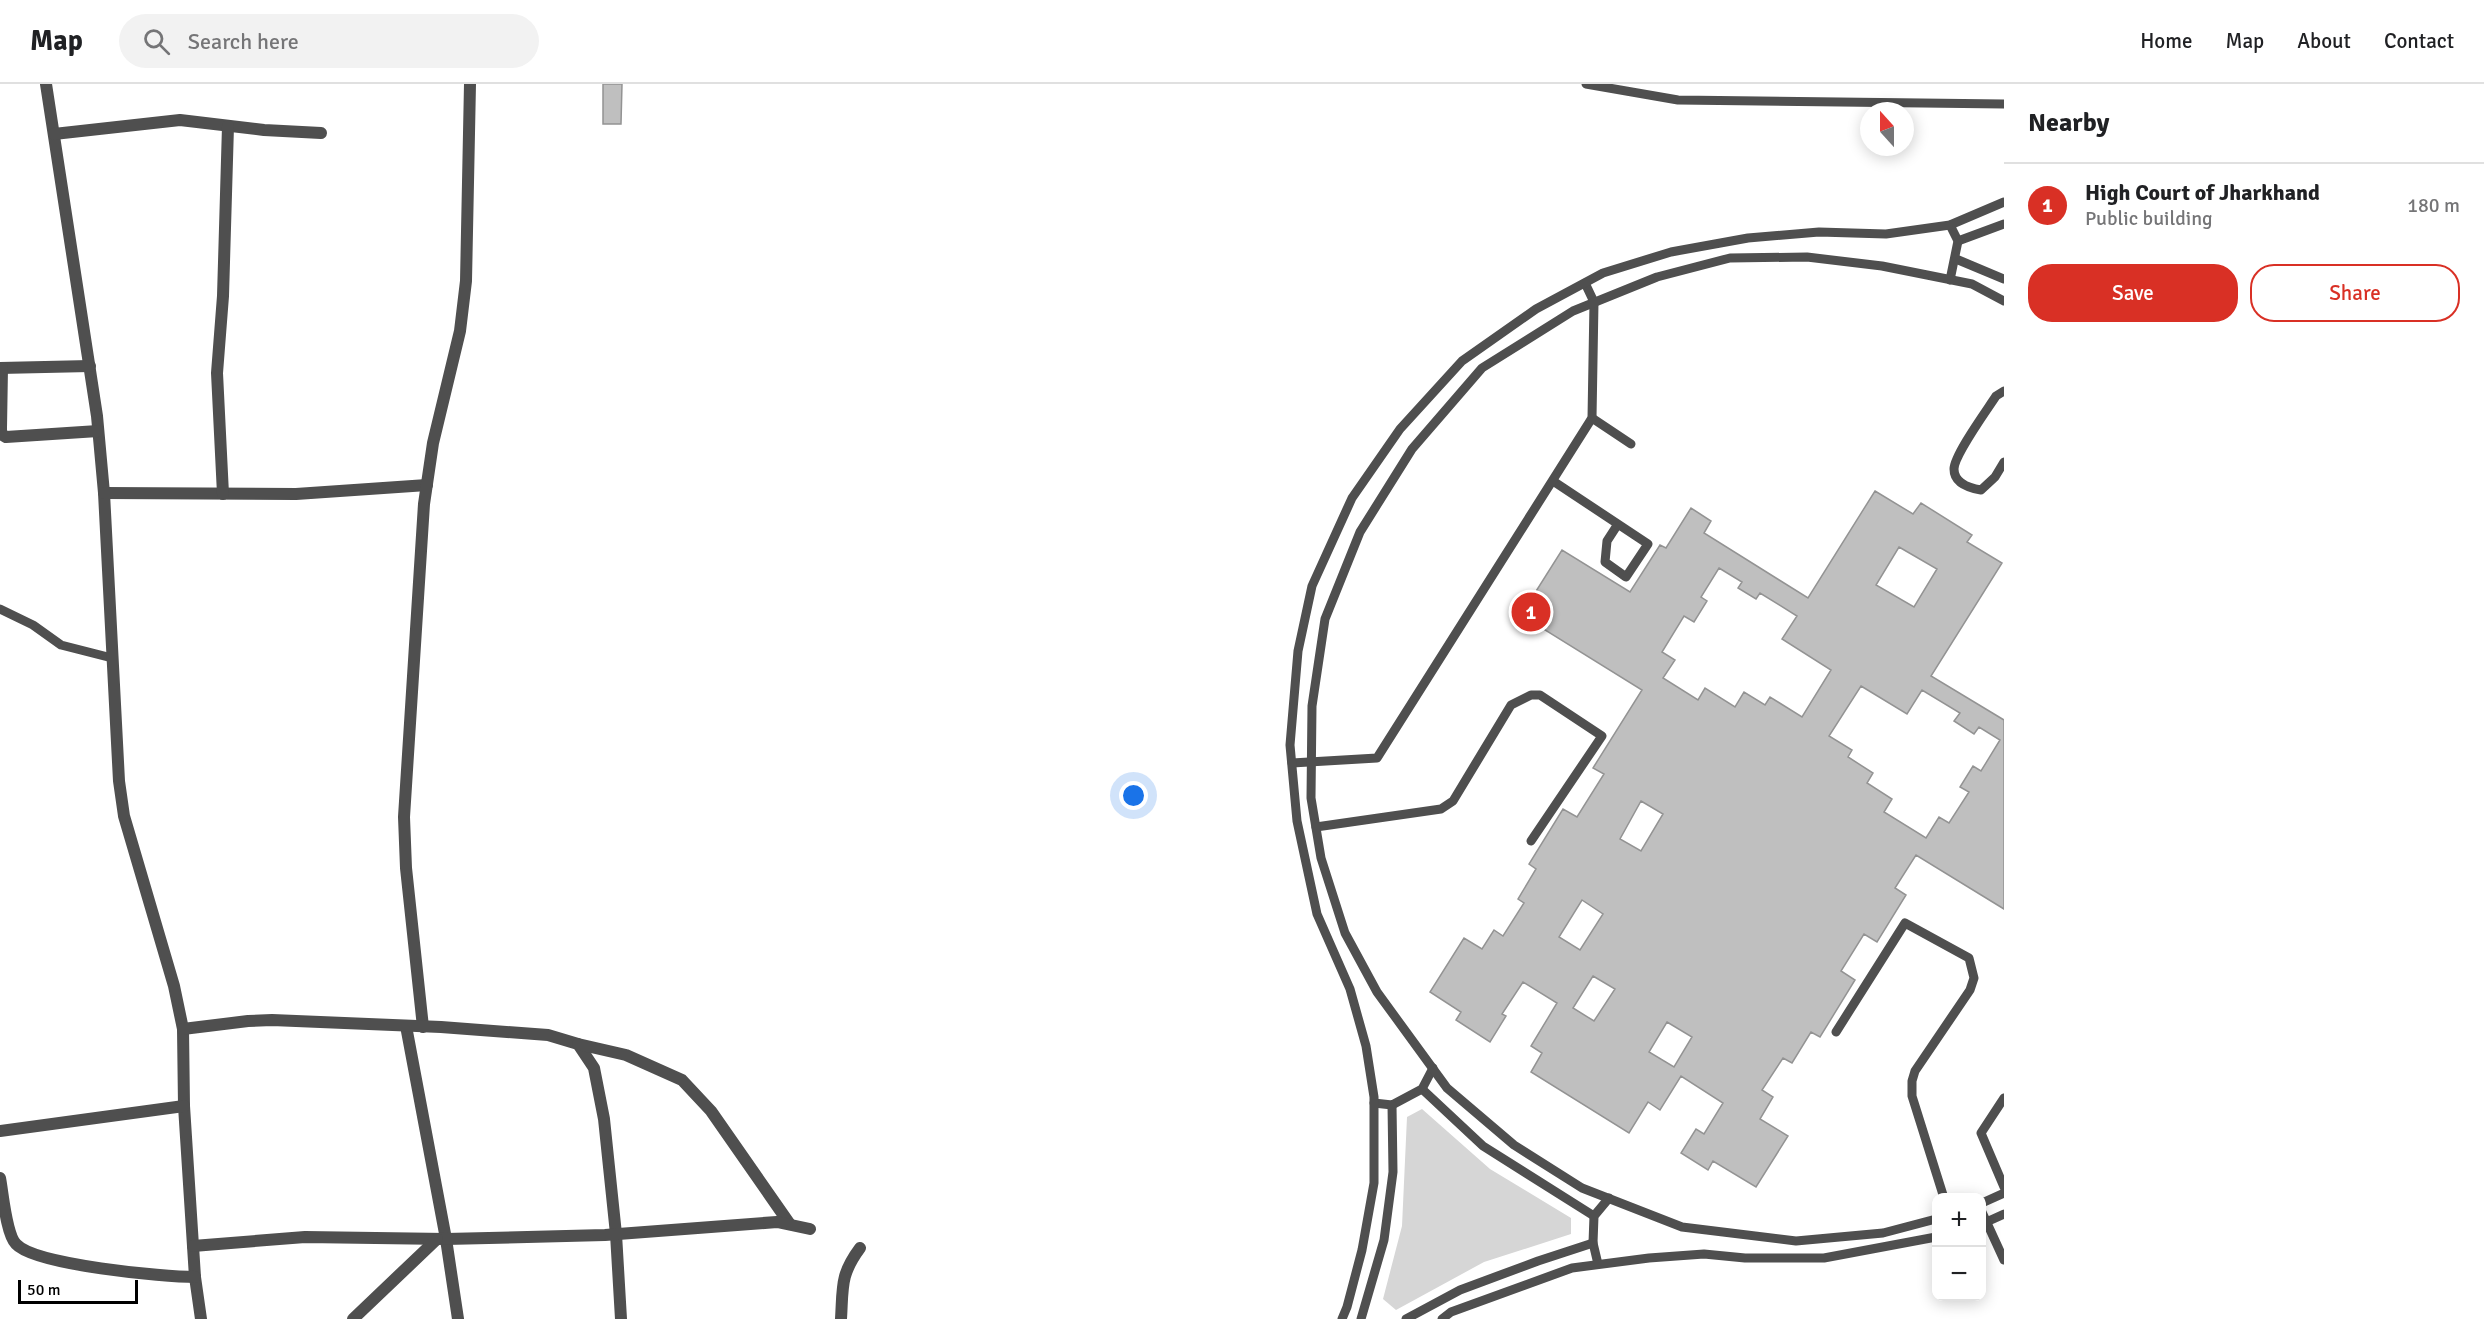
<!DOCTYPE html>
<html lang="en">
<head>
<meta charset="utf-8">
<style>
	:root { --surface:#fff; --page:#f2f2f2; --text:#202124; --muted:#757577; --line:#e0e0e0; --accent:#d93025 }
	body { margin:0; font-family:Signika,sans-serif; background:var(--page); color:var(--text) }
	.controls { position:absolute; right:18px; bottom:18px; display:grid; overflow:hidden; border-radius:12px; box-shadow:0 3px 15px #0003 }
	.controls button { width:54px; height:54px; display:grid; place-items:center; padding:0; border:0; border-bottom:2px solid var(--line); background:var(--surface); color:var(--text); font:30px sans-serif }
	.compass { position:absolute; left:1860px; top:18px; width:54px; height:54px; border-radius:50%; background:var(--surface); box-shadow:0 3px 15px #0003; rotate:339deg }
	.scale { position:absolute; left:18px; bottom:15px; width:120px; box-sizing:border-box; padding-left:6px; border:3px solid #000; border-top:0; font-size:16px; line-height:21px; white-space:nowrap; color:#000; -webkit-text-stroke:4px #fff; paint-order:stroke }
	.you { position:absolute; left:1134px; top:712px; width:21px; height:21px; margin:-15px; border:4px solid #fff; border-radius:50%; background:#1a73e8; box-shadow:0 0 0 9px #1a73e833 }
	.badge { display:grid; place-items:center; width:39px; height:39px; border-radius:50%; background:var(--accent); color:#fff; font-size:20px; font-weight:700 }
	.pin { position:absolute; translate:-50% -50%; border:3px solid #fff; box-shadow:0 2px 6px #0006 }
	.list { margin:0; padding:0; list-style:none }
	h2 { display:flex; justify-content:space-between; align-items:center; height:78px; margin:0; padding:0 24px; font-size:26px }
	h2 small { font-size:20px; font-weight:400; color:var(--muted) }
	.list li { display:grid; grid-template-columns:39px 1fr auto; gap:18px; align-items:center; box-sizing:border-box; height:84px; padding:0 24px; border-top:2px solid var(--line) }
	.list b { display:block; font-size:22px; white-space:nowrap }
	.list p { margin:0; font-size:20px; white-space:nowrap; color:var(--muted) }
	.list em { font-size:20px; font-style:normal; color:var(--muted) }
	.actions { display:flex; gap:12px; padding:18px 24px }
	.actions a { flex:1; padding:14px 0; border:2px solid var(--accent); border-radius:24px; text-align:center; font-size:21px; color:var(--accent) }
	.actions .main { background:var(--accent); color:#fff }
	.icon { flex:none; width:33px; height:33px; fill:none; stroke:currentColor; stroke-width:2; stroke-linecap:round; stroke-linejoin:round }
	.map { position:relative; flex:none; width:2004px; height:1235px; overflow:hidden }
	header { display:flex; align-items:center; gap:36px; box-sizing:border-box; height:84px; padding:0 30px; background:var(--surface); border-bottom:2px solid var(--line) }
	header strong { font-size:28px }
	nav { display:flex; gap:33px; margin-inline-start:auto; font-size:21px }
	.search { width:420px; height:54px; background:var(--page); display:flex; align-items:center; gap:15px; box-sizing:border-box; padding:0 21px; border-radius:33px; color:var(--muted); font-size:22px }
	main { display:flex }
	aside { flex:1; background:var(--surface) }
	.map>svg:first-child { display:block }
	.green { fill:#d6d6d6 }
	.building { fill:#bfbfbf; stroke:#939393; stroke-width:1.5; fill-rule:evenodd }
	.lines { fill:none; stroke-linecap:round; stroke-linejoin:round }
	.service { stroke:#4f4f4f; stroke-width:9 }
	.minor { stroke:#4f4f4f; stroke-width:12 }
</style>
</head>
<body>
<header>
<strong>Map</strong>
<div class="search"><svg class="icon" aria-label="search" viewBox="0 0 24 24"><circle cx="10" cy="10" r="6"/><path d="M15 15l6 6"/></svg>Search here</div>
<nav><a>Home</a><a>Map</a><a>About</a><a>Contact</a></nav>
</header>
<main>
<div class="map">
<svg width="2004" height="1235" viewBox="0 0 2004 1235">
	<rect width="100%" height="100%" fill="#fff"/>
	<!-- green -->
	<polygon class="green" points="1422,1025 1490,1085 1571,1134 1571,1150 1484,1178 1396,1226 1383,1215 1402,1142 1407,1033"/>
	<!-- building -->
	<g class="building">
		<polygon points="603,0 622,0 621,40 603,40"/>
		<path d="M1875,407l38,23 8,-11 51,32 -5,7 35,21 -71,113 73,44v189l-88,-54 -21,33 11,7 -29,47 -13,-8 -23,37 14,9 -35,57 -9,-5 -19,31 -9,-5 -21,32 11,7 -13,22 28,17 -32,51 -43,-26 -5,9 -27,-17 15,-24 8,5 19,-31 -42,-27 -21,34 -12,-8 -19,31 -98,-61 11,-19 -11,-7 26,-43 -34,-21 -21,32 4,2 -16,26 -34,-22 5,-8 -31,-20 34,-54 18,11 12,-19 9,6 21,-33 -6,-4 18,-30 -7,-5 34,-55 14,8 27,-43 -11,-6 49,-78 -121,-75 41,-65 68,42 30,-47 6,3 25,-40 20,13 -7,12 104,65zM1899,463l38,22 -23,38 -38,-22zM1719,484l23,14 -4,6 18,11 4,-6 37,23 -15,23 49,31 -29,47 -32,-20 -5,8 -21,-13 -9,15 -30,-19 -7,12 -35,-22 12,-18 -13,-8 22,-36 10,6 13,-21 -6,-4zM1861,602l46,28 15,-24 38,23 -6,8 20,13 5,-7 21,13 -19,31 -8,-5 -13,21 9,5 -20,31 -10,-6 -13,21 -42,-26 8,-13 -25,-16 6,-10 -25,-16 4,-7 -23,-14zM1641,717l22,13 -22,37 -21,-12zM1582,816l21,14 -23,36 -21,-13zM1593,892l22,13 -21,32 -21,-13zM1667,938l25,15 -18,30 -25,-15z"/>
	</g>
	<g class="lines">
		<!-- service -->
		<g class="service">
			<polyline points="1586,0 1678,16 2004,20"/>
			<polyline points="1958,157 2004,140"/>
			<polyline points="1956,175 2004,195"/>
			<polyline points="1950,196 1958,157 1950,141"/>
			<path d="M2004,307l-8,5c-9,14 -42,59 -42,73 0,14 15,19 27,21l14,-13 9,-15"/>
			<polyline points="1592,334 1631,360"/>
			<polyline points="1553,397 1648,460 1626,493 1605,478 1607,457 1618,440"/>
			<polyline points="0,525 33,541 61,561 112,574"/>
			<polyline points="1292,679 1377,674 1592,334 1594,218 1585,199"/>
			<polyline points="1316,743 1441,725 1453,717 1511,621 1531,611 1540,611 1602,652 1531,757"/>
			<polyline points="1836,948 1905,839 1969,874 1974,894 1970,906 1915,987 1912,997 1912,1012 1944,1114"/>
			<polyline points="1422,1005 1483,1062 1594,1132"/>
			<polyline points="2004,1014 1981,1049 2004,1103"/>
			<polyline points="1374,1019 1392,1021 1422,1005 1433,984"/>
			<polyline points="1982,1119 2004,1109"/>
			<polyline points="1982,1128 2004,1176"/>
			<polyline points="1936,1135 1883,1149 1796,1157 1682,1143 1582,1104 1514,1061 1447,1004 1377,908 1345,849 1321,774 1311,714 1312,622 1325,535 1360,448 1412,365 1482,284 1573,227 1657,193 1730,174 1807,173 1882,182 1972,200 2004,217"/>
			<polyline points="1982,1140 2004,1130"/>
			<polyline points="1598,1180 1593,1159 1594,1132 1609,1114"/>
			<polyline points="1342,1235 1347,1223 1362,1166 1374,1099 1374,1013 1366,962 1350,905 1317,830 1297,737 1290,661 1298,567 1312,502 1352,414 1400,345 1462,277 1536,225 1603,189 1671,168 1748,154 1819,148 1886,150 1950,141 2004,118"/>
			<polyline points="1361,1235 1384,1156 1393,1088 1392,1021"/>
			<polyline points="1406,1235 1460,1206 1538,1177 1593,1159"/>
			<polyline points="1442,1235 1451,1228 1572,1184 1649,1174 1704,1170 1745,1174 1824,1174 1936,1153"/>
		</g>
		<!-- minor -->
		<g class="minor">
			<polyline points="46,0 97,332 104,409 119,697 124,732 174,902 183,945 184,1022 195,1193 201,1235"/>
			<polyline points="54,50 180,36 264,46 321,49"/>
			<polyline points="0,284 90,282"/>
			<polyline points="2,284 1,344 1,350 6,353 98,347"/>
			<polyline points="104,409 296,410 427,401"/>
			<polyline points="223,410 217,289 223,212 228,42"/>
			<polyline points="406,942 446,1155 458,1235"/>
			<polyline points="423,943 406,784 404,733 424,420 433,359 460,247 466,197 470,0"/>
			<polyline points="183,945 248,937 272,936 441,943 548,951 578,960 594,984 604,1035 616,1150 621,1235"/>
			<polyline points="578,960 626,971 682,996 711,1027 789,1139"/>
			<polyline points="0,1047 184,1022"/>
			<path d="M0,1094c3,15 6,56 16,66 19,21 148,33 179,33"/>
			<polyline points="193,1162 305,1153 446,1155 605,1151 777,1138 810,1145"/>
			<polyline points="353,1235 437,1155"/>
			<path d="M841,1235c2,-32 -1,-44 19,-71"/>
		</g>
	</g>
</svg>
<div class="controls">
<button>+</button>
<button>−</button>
</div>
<svg class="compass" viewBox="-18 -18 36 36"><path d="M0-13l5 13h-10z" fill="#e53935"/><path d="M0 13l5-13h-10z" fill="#757577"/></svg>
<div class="scale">50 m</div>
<div class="you"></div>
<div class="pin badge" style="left:1531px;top:528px">1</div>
</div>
<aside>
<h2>Nearby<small></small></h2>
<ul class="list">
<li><span class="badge">1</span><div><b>High Court of Jharkhand</b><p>Public building</p></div><em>180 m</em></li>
</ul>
<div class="actions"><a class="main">Save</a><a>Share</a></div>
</aside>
</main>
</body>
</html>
